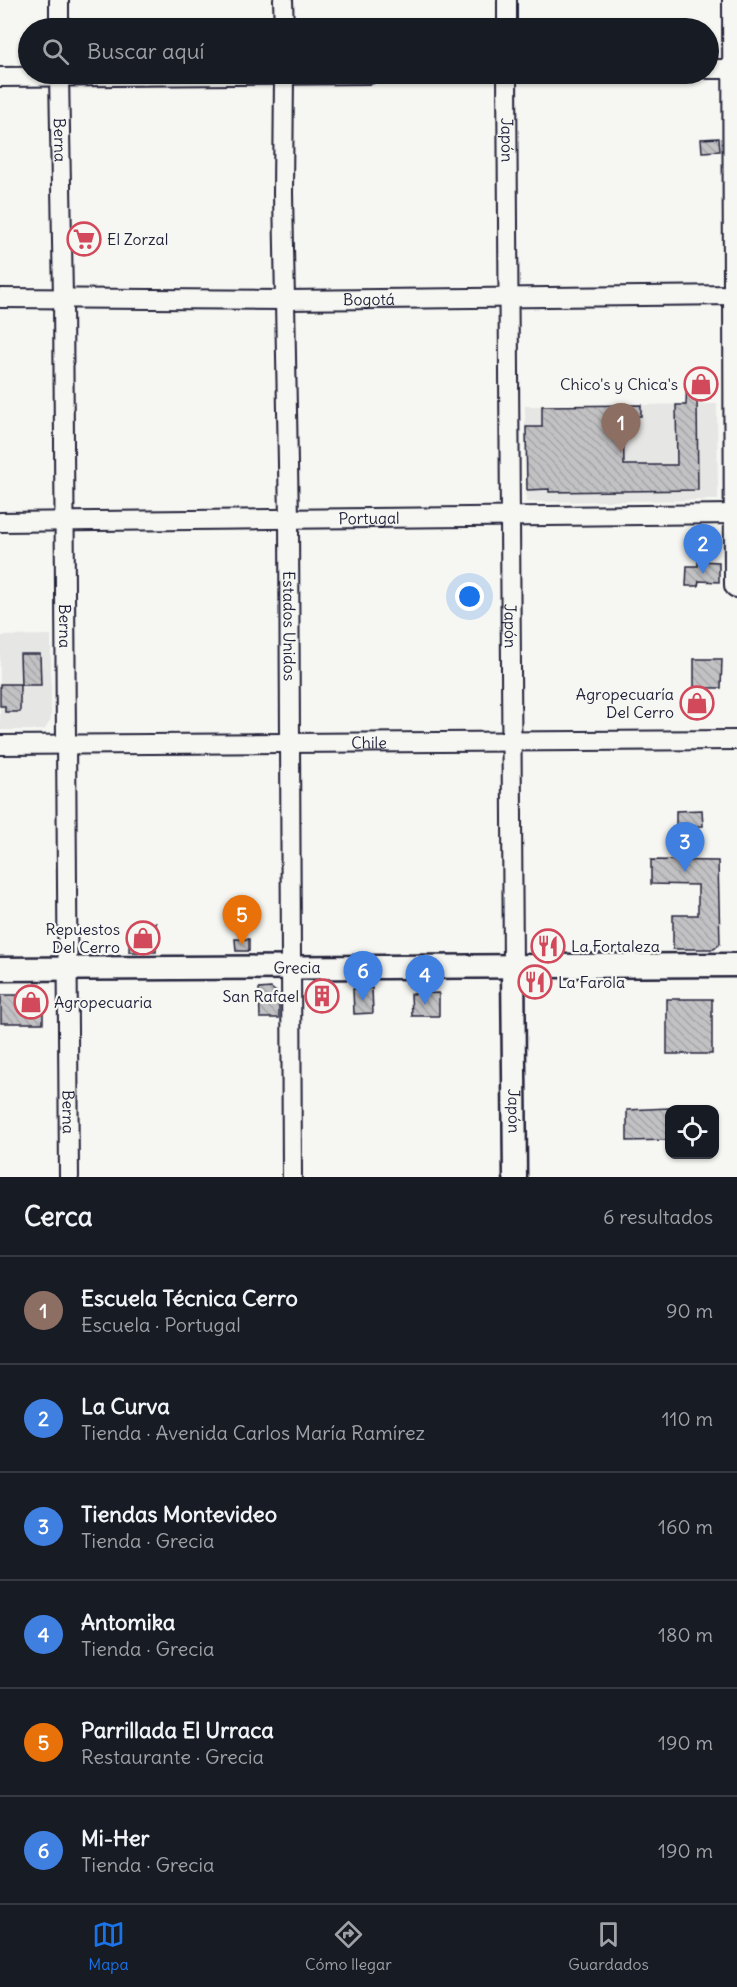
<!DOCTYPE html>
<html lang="es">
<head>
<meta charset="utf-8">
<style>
	:root { --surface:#171b24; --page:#242831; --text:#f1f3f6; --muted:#9ea1a6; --line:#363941; --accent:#1a73e8 }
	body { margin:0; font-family:Delius,sans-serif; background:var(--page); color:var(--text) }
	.controls { position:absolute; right:18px; bottom:18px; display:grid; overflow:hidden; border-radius:12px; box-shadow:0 2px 4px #0004 }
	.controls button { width:54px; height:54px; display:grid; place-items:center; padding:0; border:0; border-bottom:2px solid var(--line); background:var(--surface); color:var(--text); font:30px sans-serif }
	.you { position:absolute; left:470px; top:597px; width:21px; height:21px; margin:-15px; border:4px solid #fff; border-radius:50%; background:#1a73e8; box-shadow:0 0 0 9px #1a73e833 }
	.badge { display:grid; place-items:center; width:39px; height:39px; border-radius:50%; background:var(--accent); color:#fff; font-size:20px; font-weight:700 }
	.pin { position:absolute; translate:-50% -50px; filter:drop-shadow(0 2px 3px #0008) }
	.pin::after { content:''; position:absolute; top:32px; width:21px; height:18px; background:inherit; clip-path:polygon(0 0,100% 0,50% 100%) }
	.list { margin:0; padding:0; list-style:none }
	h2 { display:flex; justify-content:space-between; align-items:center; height:78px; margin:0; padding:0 24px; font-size:26px }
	h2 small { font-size:20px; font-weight:400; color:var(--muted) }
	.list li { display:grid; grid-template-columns:39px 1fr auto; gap:18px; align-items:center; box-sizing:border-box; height:108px; padding:0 24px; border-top:2px solid var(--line) }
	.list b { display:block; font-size:22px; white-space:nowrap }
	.list p { margin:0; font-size:20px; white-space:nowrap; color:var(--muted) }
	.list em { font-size:20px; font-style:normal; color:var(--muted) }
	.icon { flex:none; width:33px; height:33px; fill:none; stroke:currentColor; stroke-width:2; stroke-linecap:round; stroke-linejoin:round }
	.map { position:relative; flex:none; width:737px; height:1177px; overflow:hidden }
	.search { position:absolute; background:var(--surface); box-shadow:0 2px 4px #0004; left:18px; right:18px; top:18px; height:66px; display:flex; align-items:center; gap:15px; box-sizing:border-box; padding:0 21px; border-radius:33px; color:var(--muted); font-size:22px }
	.sheet { height:726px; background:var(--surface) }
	nav { display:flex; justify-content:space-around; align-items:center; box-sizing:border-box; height:84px; border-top:2px solid var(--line); background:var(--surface); font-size:16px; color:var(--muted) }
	nav a { display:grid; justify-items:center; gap:3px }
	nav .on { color:var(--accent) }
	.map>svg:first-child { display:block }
	.built { fill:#e6e6e4 }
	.building { fill:url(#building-back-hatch); stroke:#22223b; stroke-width:1.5 }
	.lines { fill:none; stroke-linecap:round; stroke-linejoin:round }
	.minor-casing { stroke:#22223b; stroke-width:22 }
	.tertiary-casing { stroke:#22223b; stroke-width:27 }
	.secondary-casing { stroke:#22223b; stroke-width:28 }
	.minor { stroke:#f6f6f2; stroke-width:18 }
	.tertiary { stroke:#f6f6f2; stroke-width:22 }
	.secondary { stroke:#f6f6f2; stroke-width:24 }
	.labels { text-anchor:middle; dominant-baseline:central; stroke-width:4.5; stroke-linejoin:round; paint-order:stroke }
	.street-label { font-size:16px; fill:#22223b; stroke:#f6f6f2 }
	.poi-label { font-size:16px; fill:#22223b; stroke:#f6f6f2; text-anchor:start }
</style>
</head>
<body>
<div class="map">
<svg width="737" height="1177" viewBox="0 0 737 1177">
	<defs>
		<pattern id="building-back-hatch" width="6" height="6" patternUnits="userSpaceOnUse" patternTransform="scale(1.5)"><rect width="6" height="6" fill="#c2c2c4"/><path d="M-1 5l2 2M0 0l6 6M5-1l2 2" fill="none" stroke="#a6a6a9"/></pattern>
	</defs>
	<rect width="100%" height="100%" fill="#f6f6f2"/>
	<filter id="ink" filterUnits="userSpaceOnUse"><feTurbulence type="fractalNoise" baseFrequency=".0167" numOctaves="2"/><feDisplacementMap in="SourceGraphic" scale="12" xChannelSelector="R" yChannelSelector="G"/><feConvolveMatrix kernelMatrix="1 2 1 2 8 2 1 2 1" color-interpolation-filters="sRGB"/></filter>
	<g filter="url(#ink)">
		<!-- built -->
		<g class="built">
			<polygon points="717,404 718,500 526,502 525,406"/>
			<polygon points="51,635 51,720 44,730 0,730 0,636"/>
		</g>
		<!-- building -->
		<g class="building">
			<polygon points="719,138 720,151 702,152 701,139"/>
			<polygon points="687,376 711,379 710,398 697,398 698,490 549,492 549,489 527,490 526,427 542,427 542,406 641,405 641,416 623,417 624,465 677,465 676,405 686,405"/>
			<polygon points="698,561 719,562 719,582 699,581 698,586 686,586 687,566 698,566"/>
			<polygon points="20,654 40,654 41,685 21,685"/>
			<polygon points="694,659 722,659 721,688 708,688 709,710 686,711 685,696 694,695"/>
			<polygon points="0,684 20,684 20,712 5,712 5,706 0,706"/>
			<polygon points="702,810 703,826 676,827 676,811"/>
			<polygon points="651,860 718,861 720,944 714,949 673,949 673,915 698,915 698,885 651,884"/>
			<polygon points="130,923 156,923 156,952 129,952"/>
			<polygon points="235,939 249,939 249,951 236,951"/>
			<polygon points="314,985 328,985 329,1004 315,1005"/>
			<polygon points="271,988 279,994 279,1018 260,1018 259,989"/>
			<polygon points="372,988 373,1013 354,1014 353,989"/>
			<polygon points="439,993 439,1016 412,1016 411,994"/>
			<rect x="1" y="995" width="42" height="28"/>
			<rect x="667" y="999" width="45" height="55"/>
			<polygon points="669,1108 669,1140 627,1141 627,1110"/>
		</g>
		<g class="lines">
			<!-- minor casing -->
			<g class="minor-casing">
				<g id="minor">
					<polyline points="283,0 284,28"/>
					<polyline points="507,0 507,28"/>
					<polyline points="59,28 59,0"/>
					<polyline points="708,69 737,69"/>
					<path id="s1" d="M59,74l4,223 6,880"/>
					<path id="s2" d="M284,74l-1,119 6,326 3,658"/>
					<path id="s3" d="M507,74l6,891"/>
					<polyline points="0,77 369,74"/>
					<path id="s4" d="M0,298l286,2 451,-5"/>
					<path id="s5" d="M0,522l737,-8"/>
					<path id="s6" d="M0,745l737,-5"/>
				</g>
			</g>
			<!-- tertiary casing -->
			<g class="tertiary-casing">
				<g id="tertiary">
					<path id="s7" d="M513,965l2,212"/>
					<path id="s8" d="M0,969l737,-4"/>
				</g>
			</g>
			<!-- secondary casing -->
			<g class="secondary-casing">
				<polyline id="secondary" points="735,0 737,585"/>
			</g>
			<!-- minor -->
			<use href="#minor" class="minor"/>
			<!-- tertiary -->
			<use href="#tertiary" class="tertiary"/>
			<!-- secondary -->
			<use href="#secondary" class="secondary"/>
		</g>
	</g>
	<!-- icons -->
	<defs>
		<g id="supermarket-ring" transform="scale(1.725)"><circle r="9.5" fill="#f6f6f2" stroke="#d1495b" stroke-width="1.5"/><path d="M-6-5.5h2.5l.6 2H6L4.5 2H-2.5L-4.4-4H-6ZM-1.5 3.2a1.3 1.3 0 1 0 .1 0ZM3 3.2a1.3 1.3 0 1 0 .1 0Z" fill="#d1495b"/></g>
		<g id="shop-ring" transform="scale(1.725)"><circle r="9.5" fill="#f6f6f2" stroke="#d1495b" stroke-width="1.5"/><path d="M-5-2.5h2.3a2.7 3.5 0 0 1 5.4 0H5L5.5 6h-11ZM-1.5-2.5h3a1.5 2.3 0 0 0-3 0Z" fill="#d1495b"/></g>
		<g id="restaurant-ring" transform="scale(1.725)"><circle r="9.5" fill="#f6f6f2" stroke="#d1495b" stroke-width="1.5"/><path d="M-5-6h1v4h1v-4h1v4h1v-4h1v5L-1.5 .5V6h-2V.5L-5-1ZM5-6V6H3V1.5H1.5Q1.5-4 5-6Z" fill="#d1495b"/></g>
		<g id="building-ring" transform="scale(1.725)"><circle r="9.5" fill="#f6f6f2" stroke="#d1495b" stroke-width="1.5"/><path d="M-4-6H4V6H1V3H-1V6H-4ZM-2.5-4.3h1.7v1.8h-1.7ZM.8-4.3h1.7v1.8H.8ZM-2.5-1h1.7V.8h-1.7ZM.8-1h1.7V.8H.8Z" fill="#d1495b"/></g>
	</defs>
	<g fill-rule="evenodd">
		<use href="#supermarket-ring" x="84" y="239"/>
		<use href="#shop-ring" x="701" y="384"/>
		<use href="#shop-ring" x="697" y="703"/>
		<use href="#shop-ring" x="143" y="938"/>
		<use href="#restaurant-ring" x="548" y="946"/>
		<use href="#restaurant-ring" x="535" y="982"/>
		<use href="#building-ring" x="322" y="996"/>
		<use href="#shop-ring" x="31" y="1002"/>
	</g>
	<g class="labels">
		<!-- street labels -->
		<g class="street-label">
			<text stroke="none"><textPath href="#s1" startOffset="66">Berna</textPath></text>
			<text stroke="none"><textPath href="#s3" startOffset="66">Japón</textPath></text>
			<text stroke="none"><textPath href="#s4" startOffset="369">Bogotá</textPath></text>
			<text stroke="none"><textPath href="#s5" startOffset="369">Portugal</textPath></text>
			<text stroke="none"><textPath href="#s1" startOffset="552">Berna</textPath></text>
			<text stroke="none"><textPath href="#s2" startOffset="552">Estados Unidos</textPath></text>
			<text stroke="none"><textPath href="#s3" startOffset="552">Japón</textPath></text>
			<text stroke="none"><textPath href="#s6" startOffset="369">Chile</textPath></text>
			<text stroke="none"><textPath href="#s8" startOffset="297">Grecia</textPath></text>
			<text stroke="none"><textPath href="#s1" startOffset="1038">Berna</textPath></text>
			<text stroke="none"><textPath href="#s7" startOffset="146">Japón</textPath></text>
		</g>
		<!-- poi labels -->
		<g class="poi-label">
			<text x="107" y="239">El Zorzal</text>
			<text x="678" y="384" text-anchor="end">Chico's y Chica's</text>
			<text x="674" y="694" text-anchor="end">Agropecuaría<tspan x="674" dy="18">Del Cerro</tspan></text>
			<text x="120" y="929" text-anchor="end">Repuestos<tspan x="120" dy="18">Del Cerro</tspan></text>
			<text x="571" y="946">La Fortaleza</text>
			<text x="558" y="982">La Farola</text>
			<text x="299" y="996" text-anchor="end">San Rafael</text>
			<text x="54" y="1002">Agropecuaria</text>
		</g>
	</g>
</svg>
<div class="controls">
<button><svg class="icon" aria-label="locate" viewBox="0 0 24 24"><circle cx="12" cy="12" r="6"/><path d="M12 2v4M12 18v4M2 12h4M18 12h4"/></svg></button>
</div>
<div class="you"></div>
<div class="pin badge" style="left:621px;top:453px;background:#8d6e63">1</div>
<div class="pin badge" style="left:703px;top:574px;background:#3f7fe0">2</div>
<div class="pin badge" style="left:685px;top:872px;background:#3f7fe0">3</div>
<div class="pin badge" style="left:425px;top:1005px;background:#3f7fe0">4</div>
<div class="pin badge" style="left:242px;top:945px;background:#e8710a">5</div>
<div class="pin badge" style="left:363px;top:1001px;background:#3f7fe0">6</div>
<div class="search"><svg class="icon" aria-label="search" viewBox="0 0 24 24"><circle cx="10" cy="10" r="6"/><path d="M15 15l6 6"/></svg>Buscar aquí</div>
</div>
<section class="sheet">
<h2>Cerca<small>6 resultados</small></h2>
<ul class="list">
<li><span class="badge" style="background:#8d6e63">1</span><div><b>Escuela Técnica Cerro</b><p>Escuela · Portugal</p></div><em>90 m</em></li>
<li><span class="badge" style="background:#3f7fe0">2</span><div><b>La Curva</b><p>Tienda · Avenida Carlos María Ramírez</p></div><em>110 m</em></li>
<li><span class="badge" style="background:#3f7fe0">3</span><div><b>Tiendas Montevideo</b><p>Tienda · Grecia</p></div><em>160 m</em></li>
<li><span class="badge" style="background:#3f7fe0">4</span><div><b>Antomika</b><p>Tienda · Grecia</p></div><em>180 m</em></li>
<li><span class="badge" style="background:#e8710a">5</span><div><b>Parrillada El Urraca</b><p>Restaurante · Grecia</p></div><em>190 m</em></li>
<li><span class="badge" style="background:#3f7fe0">6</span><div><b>Mi-Her</b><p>Tienda · Grecia</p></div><em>190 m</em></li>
</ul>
</section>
<nav>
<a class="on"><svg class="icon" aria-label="map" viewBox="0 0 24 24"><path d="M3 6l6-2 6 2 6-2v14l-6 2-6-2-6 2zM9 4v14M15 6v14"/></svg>Mapa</a>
<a><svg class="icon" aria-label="directions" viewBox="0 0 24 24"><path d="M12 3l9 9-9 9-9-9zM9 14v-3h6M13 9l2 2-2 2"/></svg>Cómo llegar</a>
<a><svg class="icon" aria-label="saved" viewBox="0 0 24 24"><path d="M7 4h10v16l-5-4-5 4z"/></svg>Guardados</a>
</nav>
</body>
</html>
